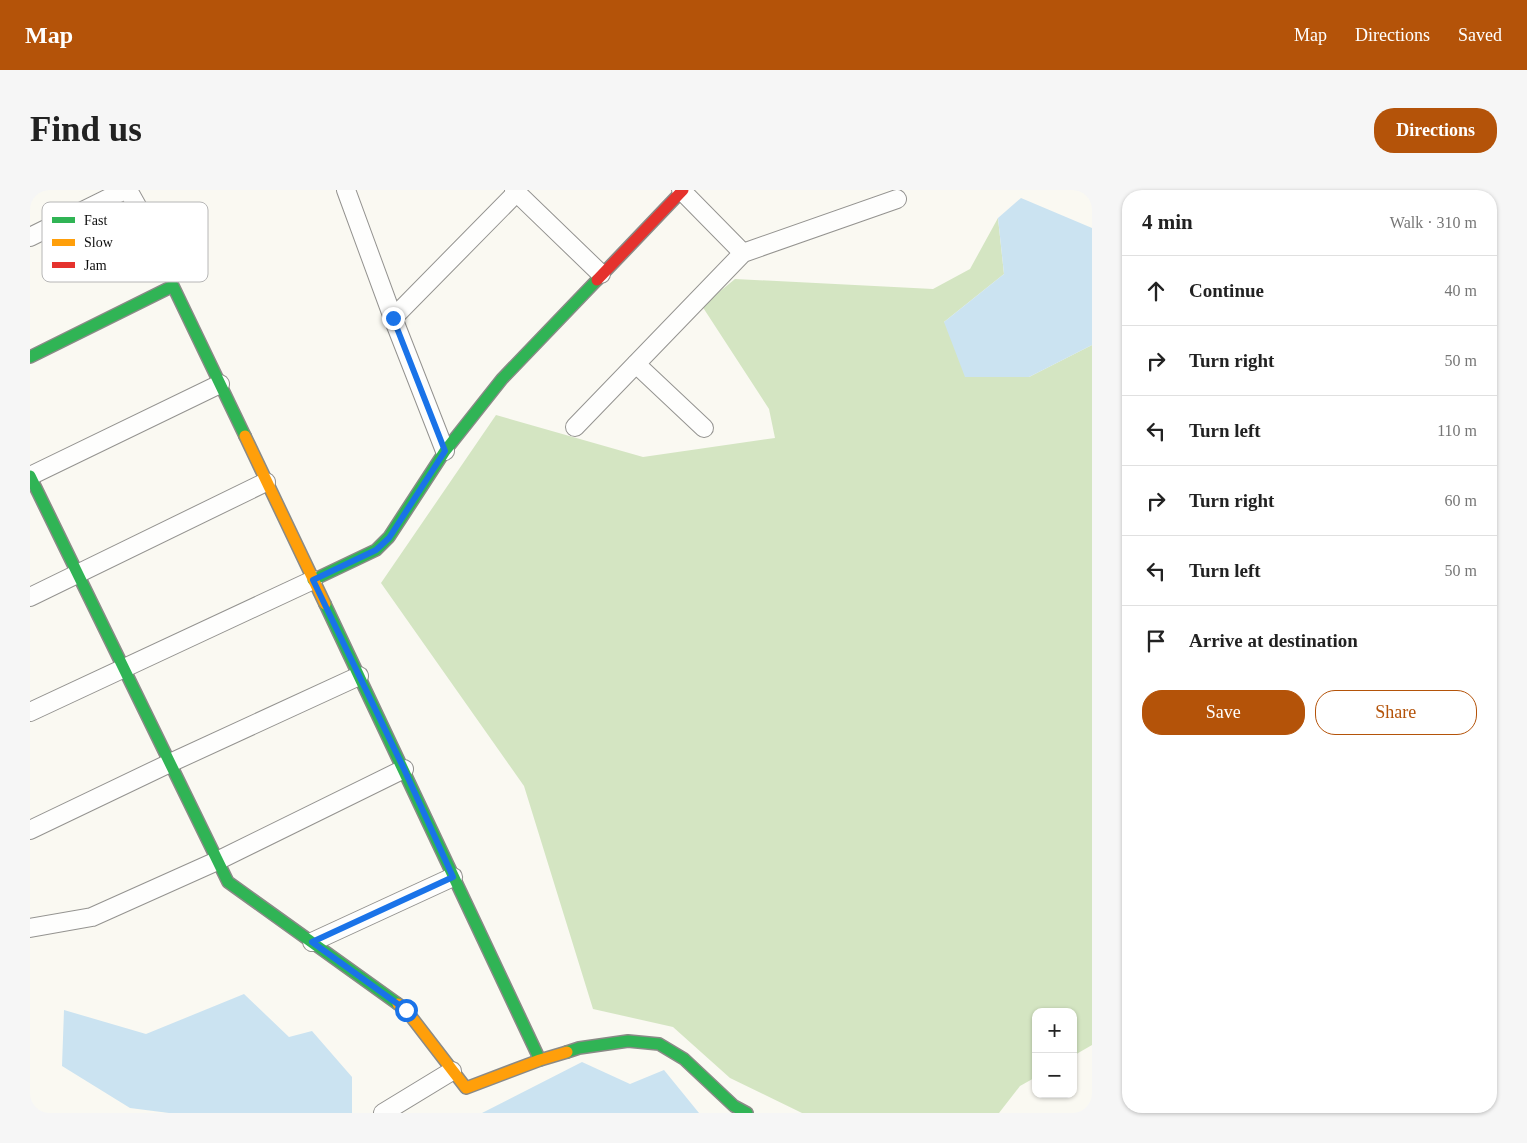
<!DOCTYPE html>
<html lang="en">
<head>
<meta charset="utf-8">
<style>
	:root { --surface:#fff; --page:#f6f6f6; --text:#222; --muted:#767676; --line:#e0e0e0; --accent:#b45309 }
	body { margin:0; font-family:"Times New Roman",serif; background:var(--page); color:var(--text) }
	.controls { position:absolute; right:15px; bottom:15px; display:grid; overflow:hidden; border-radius:10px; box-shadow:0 1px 4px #0004 }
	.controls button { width:45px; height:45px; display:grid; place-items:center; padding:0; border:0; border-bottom:1px solid var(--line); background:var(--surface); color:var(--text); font:25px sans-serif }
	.stop { position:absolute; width:15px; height:15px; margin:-11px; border:4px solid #1a73e8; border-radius:50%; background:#fff }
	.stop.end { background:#1a73e8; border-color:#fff; box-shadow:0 1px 5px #0008 }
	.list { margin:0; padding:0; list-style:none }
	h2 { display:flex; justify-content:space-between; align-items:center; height:65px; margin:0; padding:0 20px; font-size:21px }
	h2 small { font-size:16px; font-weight:400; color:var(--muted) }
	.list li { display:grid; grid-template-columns:32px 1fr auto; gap:15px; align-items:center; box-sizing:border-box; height:70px; padding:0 20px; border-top:1px solid var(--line) }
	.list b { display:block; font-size:19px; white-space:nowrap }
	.list em { font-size:16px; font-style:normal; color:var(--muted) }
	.actions { display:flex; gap:10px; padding:15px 20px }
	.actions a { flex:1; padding:11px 0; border:1px solid var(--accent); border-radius:20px; text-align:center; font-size:18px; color:var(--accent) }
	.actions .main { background:var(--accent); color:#fff }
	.icon { flex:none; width:28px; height:28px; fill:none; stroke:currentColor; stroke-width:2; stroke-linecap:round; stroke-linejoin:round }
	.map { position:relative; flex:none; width:1062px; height:923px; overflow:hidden; border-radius:20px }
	header { display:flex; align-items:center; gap:30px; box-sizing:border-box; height:70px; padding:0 25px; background:var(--accent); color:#fff }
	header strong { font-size:24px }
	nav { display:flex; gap:28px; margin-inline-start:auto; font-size:18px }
	.intro { display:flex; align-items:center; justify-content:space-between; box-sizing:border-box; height:120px; padding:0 30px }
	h1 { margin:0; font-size:35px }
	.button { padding:12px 22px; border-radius:20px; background:var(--accent); color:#fff; font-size:18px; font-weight:700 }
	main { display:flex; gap:30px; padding:0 30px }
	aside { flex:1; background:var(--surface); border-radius:20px; box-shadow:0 1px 4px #0004 }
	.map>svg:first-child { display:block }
	.forest { fill:#d4e5c2 }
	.water { fill:#cbe3f1 }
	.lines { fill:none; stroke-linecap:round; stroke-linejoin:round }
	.street-casing { stroke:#949390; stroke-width:20 }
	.fast-casing { stroke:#8a8a87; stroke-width:14 }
	.slow-casing { stroke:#8a8a87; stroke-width:14 }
	.jam-casing { stroke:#8a8a87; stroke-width:14 }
	.street { stroke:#fefefd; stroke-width:18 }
	.fast { stroke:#30b455; stroke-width:11 }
	.slow { stroke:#ff9f0a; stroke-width:11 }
	.jam { stroke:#e5322d; stroke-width:11 }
	.route { stroke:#1a73e8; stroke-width:6 }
	.key { fill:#fff; stroke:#b6b6b6; stroke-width:1 }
	.key-label { font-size:14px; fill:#0d0d0d }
</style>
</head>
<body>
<header>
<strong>Map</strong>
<nav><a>Map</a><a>Directions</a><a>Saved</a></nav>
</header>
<div class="intro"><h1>Find us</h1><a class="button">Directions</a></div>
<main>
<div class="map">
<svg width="1062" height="923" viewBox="0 0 1062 923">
	<rect width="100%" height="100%" fill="#faf9f2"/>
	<!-- forest -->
	<polygon class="forest" points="968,28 974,84 914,132 999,187 1062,155 1062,855 1043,866 1043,822 1006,822 1006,887 990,896 969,923 772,923 700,888 643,837 563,819 494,596 351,393 466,225 613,267 745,248 739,219 672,116 705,89 903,99 940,79"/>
	<!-- water -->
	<g class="water">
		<polygon points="991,8 1062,38 1062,155 999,187 935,187 914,132 974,84 968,28"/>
		<polygon points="214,804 259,847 282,841 322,887 322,923 139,923 100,918 32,876 34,820 116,844"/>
		<polygon points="552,872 600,894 634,880 669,923 452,923"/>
	</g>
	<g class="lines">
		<!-- street casing -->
		<g class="street-casing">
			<g id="street">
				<polyline points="98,0 121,41"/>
				<polyline points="316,0 363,128 415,261"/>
				<polyline points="484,0 571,84"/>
				<polyline points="651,0 713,63"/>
				<polyline points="0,47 95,0"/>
				<polyline points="363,128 487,2"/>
				<polyline points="606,174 674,238"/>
				<polyline points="545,237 713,63 867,9"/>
				<polyline points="0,286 190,194"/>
				<polyline points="0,407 236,292"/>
				<polyline points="0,522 283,390"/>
				<polyline points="0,640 140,573 329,486"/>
				<polyline points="0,738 62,727 187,671 374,579"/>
				<polyline points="282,752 423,687"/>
				<polyline points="353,923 422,881"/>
			</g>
		</g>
		<!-- fast casing -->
		<g class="fast-casing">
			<g id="fast">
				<polyline points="0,167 143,96 215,246"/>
				<polyline points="0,286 198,692 368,814"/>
				<polyline points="283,390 346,360 359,347 415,261 472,189 567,90"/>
				<polyline points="295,414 510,870"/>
				<polyline points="537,862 549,858 598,851 629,854 654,869 704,916 717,923"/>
			</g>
		</g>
		<!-- slow casing -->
		<g class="slow-casing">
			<g id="slow">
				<polyline points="215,246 295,414"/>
				<polyline points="368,814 376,820 436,898 510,870 537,862"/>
			</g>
		</g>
		<!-- jam casing -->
		<g class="jam-casing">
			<polyline id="jam" points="567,90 653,0"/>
		</g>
		<!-- street -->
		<use href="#street" class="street"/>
		<!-- fast -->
		<use href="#fast" class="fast"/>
		<!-- slow -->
		<use href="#slow" class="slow"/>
		<!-- jam -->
		<use href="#jam" class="jam"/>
	</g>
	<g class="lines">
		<!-- route -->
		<polyline class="route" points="363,128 415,261 359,348 346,360 283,390 374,579 423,687 282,752 376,820"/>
	</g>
	<!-- legend -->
	<rect x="12" y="12" width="166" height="80" rx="8" class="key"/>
	<rect x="22" y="27" width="23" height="6" fill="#30b455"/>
	<rect x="22" y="49" width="23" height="7" fill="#ff9f0a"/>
	<rect x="22" y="72" width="23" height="6" fill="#e5322d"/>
	<g class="key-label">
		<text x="54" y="35">Fast</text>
		<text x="54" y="57">Slow</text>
		<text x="54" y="80">Jam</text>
	</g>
</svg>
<div class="controls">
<button>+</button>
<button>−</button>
</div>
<div class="stop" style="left:376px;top:820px"></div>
<div class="stop end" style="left:363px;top:128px"></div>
</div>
<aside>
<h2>4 min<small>Walk · 310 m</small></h2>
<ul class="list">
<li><svg class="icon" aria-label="ahead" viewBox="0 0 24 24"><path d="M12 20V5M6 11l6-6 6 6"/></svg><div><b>Continue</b></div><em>40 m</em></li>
<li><svg class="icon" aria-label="right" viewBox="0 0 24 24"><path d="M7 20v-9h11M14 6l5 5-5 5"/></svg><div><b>Turn right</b></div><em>50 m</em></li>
<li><svg class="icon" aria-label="left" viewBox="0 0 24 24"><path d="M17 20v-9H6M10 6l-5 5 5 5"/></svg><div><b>Turn left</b></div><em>110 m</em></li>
<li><svg class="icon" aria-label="right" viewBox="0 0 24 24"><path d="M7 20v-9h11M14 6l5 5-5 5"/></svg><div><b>Turn right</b></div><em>60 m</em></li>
<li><svg class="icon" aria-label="left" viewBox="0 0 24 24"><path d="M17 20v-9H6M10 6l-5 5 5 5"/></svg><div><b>Turn left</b></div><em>50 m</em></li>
<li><svg class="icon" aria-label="arrive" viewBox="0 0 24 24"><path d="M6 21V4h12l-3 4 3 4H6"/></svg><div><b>Arrive at destination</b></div></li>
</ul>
<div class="actions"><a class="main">Save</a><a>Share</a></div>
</aside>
</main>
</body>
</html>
